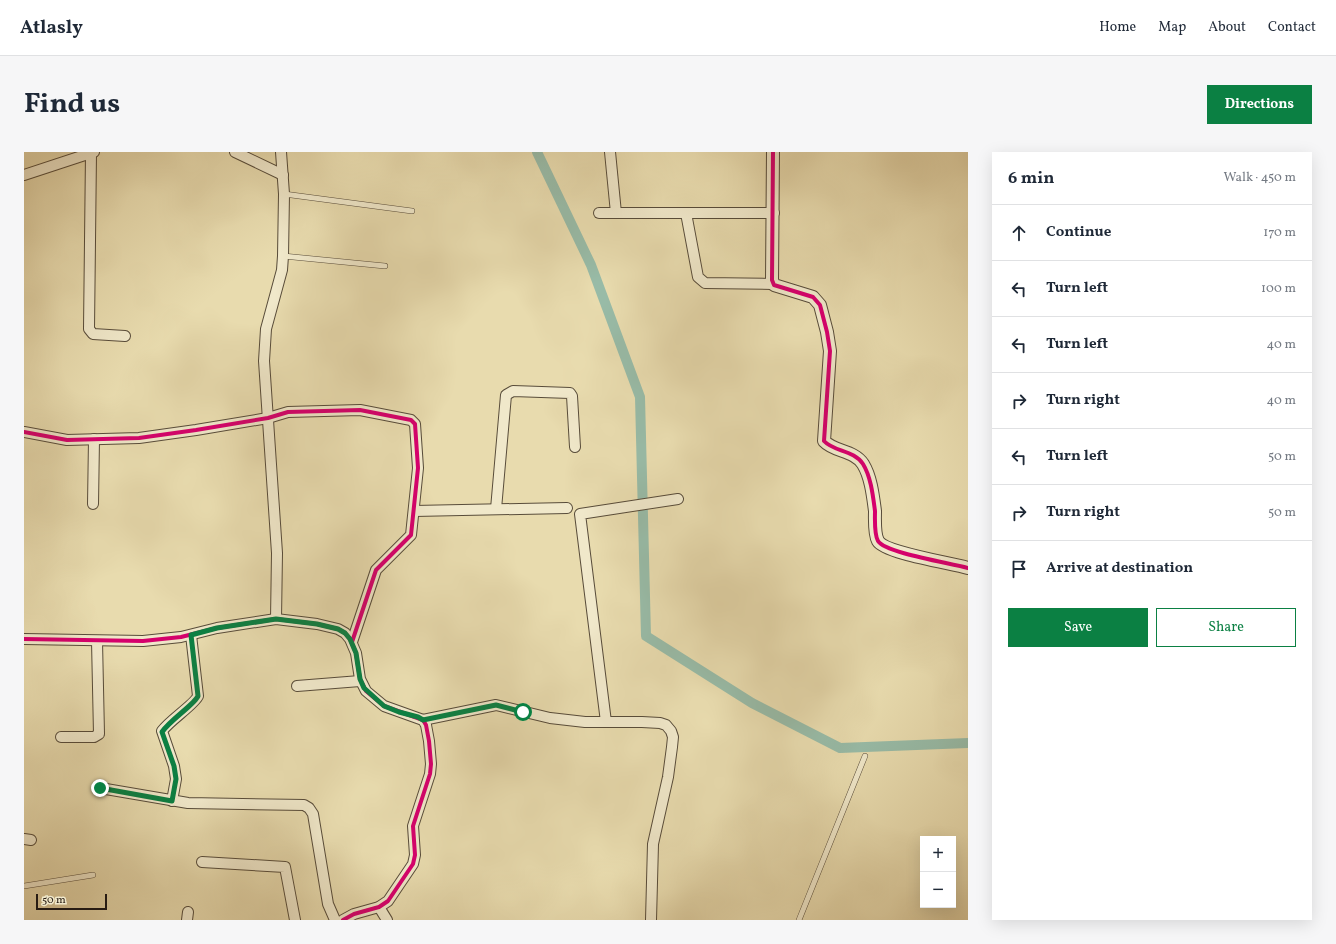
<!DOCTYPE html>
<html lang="en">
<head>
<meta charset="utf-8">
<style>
	:root { --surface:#fff; --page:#f6f6f7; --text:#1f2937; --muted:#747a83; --line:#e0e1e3; --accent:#0b8043 }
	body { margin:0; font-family:Vollkorn,serif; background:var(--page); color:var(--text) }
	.controls { position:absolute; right:12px; bottom:12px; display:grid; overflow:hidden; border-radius:0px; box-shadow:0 4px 16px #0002 }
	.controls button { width:36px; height:36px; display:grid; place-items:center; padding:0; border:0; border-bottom:1px solid var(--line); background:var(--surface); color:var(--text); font:20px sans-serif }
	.scale { position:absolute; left:12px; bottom:10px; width:71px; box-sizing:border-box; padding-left:4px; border:2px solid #281c13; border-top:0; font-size:11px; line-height:14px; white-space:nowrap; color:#281c13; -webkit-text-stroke:3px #f0e8ca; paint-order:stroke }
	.stop { position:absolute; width:12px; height:12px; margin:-9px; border:3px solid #0b8043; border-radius:50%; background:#fff }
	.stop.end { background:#0b8043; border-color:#fff; box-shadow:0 1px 4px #0008 }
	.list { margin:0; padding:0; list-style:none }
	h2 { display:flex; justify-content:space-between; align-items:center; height:52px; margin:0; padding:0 16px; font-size:17px }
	h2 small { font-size:13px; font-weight:400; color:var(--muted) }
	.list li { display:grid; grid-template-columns:26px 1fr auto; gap:12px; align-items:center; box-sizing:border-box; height:56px; padding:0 16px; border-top:1px solid var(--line) }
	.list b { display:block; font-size:15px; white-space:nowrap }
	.list em { font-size:13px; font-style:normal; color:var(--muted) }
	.actions { display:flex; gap:8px; padding:12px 16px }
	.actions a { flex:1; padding:9px 0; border:1px solid var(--accent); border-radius:0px; text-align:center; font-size:14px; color:var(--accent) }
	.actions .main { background:var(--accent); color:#fff }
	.icon { flex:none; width:22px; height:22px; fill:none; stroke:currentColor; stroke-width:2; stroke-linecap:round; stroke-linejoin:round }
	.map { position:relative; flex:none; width:944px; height:768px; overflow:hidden; border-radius:0px }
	header { display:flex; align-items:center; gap:24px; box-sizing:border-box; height:56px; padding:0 20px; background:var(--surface); border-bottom:1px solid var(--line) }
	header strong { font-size:19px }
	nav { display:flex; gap:22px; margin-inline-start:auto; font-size:14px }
	.intro { display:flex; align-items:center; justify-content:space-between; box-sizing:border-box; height:96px; padding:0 24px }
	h1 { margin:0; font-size:28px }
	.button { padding:10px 18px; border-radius:0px; background:var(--accent); color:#fff; font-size:14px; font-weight:700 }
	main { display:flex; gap:24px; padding:0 24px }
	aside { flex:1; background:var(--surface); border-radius:0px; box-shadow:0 4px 16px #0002 }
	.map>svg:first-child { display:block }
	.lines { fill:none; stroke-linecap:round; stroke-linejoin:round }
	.canal { stroke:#98bba7; stroke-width:10 }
	.service-casing { stroke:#584c3a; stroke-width:6 }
	.minor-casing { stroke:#584c3a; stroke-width:12 }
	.tertiary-casing { stroke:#584c3a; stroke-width:14 }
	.service { stroke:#f0e8ca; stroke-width:5 }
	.minor { stroke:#f0e8ca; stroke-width:10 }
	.tertiary { stroke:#f0e8ca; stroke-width:12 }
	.cycleway-casing { stroke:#f0e8ca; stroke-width:6 }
	.cycleway { stroke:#d6006c; stroke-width:4 }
	.route { stroke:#0b8043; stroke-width:5 }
</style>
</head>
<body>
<header>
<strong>Atlasly</strong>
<nav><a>Home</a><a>Map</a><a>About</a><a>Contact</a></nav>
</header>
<div class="intro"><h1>Find us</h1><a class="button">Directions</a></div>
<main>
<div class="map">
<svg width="944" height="768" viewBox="0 0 944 768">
	<rect width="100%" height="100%" fill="#e8dbae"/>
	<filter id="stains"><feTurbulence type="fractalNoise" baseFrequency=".005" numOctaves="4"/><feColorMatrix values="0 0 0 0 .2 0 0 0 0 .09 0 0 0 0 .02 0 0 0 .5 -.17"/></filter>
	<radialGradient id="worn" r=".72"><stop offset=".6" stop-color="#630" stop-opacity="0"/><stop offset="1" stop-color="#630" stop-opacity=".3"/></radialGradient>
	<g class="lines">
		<!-- canal -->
		<polyline class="canal" points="513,0 567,113 616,245 622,484 728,551 816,596 944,591"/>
		<!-- service casing -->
		<g class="service-casing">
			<g id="service">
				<polyline points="260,42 388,59"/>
				<polyline points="259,104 361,114"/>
				<polyline points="0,734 69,723"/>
				<polyline points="775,768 841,604"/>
			</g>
		</g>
		<!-- minor casing -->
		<g class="minor-casing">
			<g id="minor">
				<polyline points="211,0 259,23"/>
				<polyline points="586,0 592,61"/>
				<polyline points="67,1 65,177 69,182 101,184"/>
				<polyline points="0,23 70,0"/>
				<polyline points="575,61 750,61"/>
				<polyline points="662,61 674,125 681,131 749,132"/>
				<polyline points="0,280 43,288 115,286 172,278 244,266 264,260 336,258 387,268 391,272 394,316 387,383 352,418 328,490"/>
				<polyline points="69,352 70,287"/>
				<polyline points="472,357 482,243 489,239 546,241 548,244 551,295"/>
				<polyline points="390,359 543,356"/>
				<polyline points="252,467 253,401 240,209 242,177 258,118 259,104 260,42 257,0"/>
				<polyline points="0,487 119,489 157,485 193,476 252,467 293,472 314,477 321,481 326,487 332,501 336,527 342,539 360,554 399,568 402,573 405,589 407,612 406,622 389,674 391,703 389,712 364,749 355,755 330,762 319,768"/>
				<polyline points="273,534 336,529"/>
				<polyline points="399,568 472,553 526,566 561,570 618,570 636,571 642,573 647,579 649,585 648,595 644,625 629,692 627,768"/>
				<polyline points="582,570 556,362 654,347"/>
				<polyline points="37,585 70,585 75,582 73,489"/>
				<polyline points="76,636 164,651 280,653 285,656 289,662 304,752 311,768"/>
				<path d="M148,649l4,-22 -2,-13 -12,-35c8,-11 33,-27 36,-35l-7,-61"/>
				<polyline points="0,687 7,688"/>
				<polyline points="178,710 261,715 271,768"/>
				<polyline points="355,755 363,768"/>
				<polyline points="163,768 164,760"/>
			</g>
		</g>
		<!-- tertiary casing -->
		<g class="tertiary-casing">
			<path id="tertiary" d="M749,0l-1,128 2,5 39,12 7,8 7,27 3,19 -6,90c10,11 30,9 39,23 8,13 10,32 12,47 0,8 -1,23 3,30 7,12 73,22 90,27"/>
		</g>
		<!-- service -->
		<use href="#service" class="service"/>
		<!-- minor -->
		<use href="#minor" class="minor"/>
		<!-- tertiary -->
		<use href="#tertiary" class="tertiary"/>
		<!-- cycleway casing -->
		<g class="cycleway-casing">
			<g id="cycleway">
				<path d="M749,0l-1,128 2,5 39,12 7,8 7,27 3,19 -6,90c10,11 30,9 39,23 8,13 10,32 12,47 0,8 -1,23 3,30 7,12 73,22 90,27"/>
				<polyline points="0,280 43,288 115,286 172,278 244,266 264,260 336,258 387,268 391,272 394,316 387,383 352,418 328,490"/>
				<polyline points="0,487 119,489 157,485 193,476 252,467 293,472 314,477 321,481 326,487 332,501 336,527 342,539 360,554 399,568 402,573 405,589 407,612 406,622 389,674 391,703 389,712 364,749 355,755 330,762 319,768"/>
			</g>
		</g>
		<!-- cycleway -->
		<use href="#cycleway" class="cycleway"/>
	</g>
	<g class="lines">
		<!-- route -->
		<path class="route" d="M76,636l72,13 4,-22 -2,-13 -12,-34c8,-12 33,-28 36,-36l-7,-61 26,-7 59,-9 41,5 21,5 7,4 5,6 6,14 4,26 4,9 20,18 15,6 19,5 5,3 73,-15 27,7"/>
	</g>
	<rect width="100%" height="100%" filter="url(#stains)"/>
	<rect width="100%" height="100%" fill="url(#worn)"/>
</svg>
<div class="controls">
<button>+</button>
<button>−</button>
</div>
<div class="scale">50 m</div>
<div class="stop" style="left:499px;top:560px"></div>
<div class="stop end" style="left:76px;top:636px"></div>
</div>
<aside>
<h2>6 min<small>Walk · 450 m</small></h2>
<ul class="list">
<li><svg class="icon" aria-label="ahead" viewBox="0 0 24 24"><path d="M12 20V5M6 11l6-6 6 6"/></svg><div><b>Continue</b></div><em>170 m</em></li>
<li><svg class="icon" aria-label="left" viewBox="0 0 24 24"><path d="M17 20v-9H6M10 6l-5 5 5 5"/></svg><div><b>Turn left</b></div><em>100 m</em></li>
<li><svg class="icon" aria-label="left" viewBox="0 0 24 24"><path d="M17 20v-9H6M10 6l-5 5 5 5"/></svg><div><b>Turn left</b></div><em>40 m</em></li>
<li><svg class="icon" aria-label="right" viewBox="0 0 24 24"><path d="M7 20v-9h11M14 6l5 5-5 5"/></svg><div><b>Turn right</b></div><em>40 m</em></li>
<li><svg class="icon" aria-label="left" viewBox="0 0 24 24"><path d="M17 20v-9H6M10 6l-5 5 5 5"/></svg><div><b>Turn left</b></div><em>50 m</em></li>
<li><svg class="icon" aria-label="right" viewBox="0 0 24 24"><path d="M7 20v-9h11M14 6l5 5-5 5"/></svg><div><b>Turn right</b></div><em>50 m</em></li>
<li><svg class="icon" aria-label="arrive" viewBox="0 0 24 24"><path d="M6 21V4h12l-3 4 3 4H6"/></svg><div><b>Arrive at destination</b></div></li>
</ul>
<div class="actions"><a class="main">Save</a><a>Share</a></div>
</aside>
</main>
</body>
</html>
